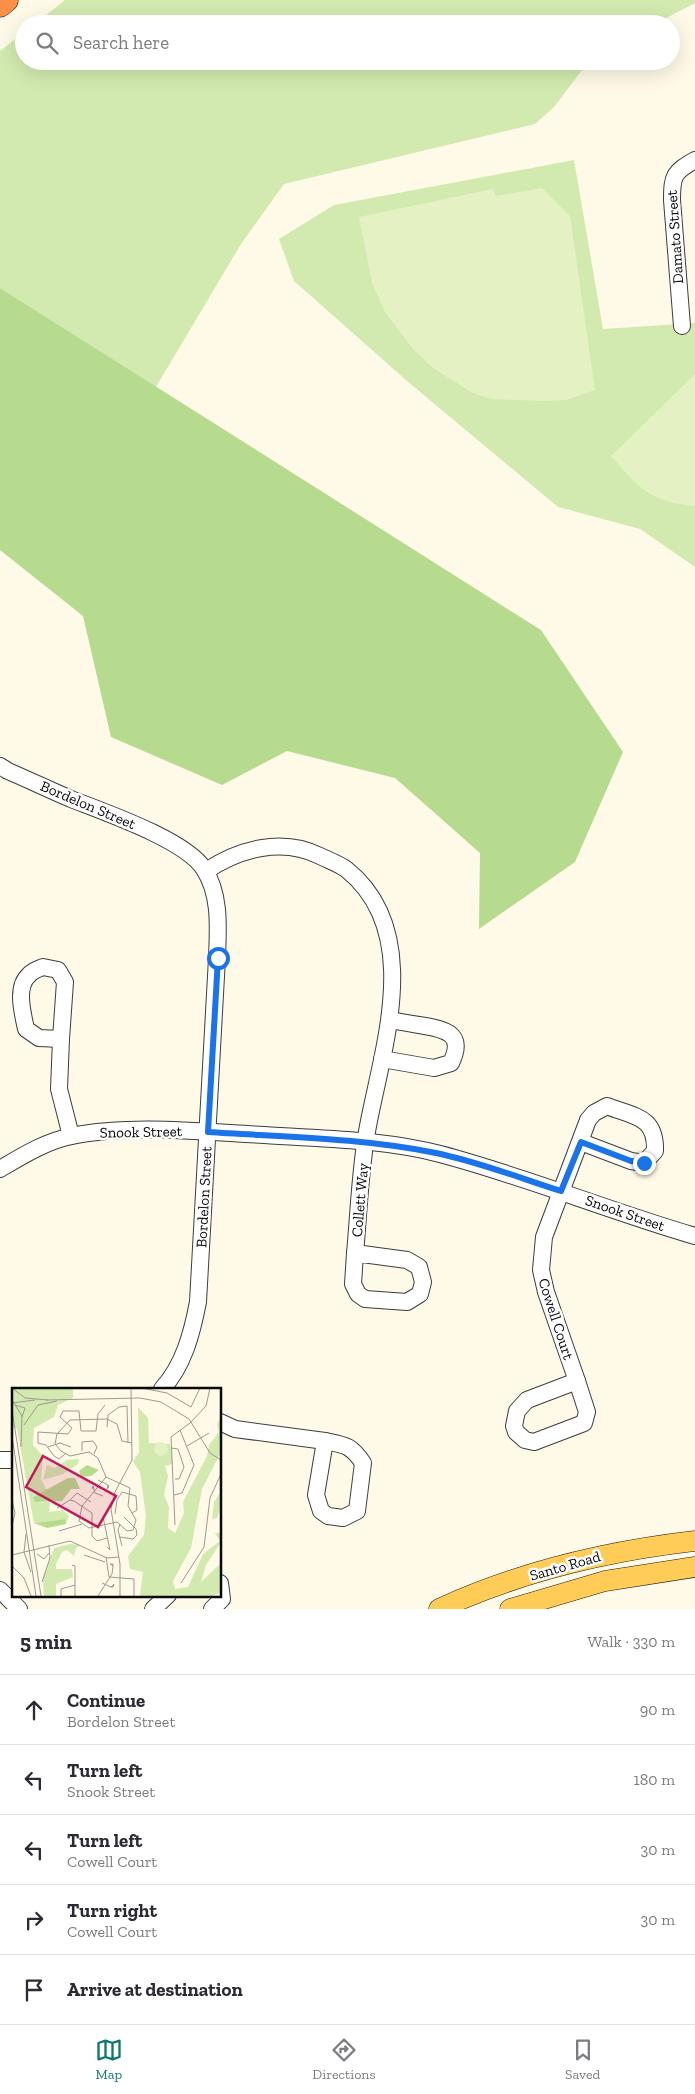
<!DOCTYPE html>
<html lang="en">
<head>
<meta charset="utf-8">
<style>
	:root { --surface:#fff; --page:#f2f2f3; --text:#2b2b33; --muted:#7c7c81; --line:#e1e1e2; --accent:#0f766e }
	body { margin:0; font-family:"Zilla Slab",serif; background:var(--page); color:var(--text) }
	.stop { position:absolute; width:15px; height:15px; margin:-11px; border:4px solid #1a73e8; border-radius:50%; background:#fff }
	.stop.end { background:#1a73e8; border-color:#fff; box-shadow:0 1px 5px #0008 }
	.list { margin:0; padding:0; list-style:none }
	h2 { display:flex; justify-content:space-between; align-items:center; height:65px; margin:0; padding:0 20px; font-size:21px }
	h2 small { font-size:16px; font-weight:400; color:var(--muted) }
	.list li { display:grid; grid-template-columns:32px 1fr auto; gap:15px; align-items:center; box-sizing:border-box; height:70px; padding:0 20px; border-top:1px solid var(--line) }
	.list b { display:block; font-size:19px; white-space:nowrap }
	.list p { margin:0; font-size:16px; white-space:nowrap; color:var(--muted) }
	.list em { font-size:16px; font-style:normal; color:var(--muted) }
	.icon { flex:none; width:28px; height:28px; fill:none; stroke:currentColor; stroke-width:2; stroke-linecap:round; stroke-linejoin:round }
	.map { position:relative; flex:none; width:695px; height:1609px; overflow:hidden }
	.search { position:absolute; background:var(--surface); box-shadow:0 5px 20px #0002; left:15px; right:15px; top:15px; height:55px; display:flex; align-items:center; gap:12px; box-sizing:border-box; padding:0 18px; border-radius:28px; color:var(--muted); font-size:19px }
	.sheet { height:415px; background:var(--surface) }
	nav { display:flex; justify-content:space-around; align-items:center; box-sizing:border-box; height:70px; border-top:1px solid var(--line); background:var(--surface); font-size:14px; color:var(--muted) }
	nav a { display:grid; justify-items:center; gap:2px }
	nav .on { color:var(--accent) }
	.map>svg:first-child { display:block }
	.green { fill:#d2eab0 }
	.forest { fill:#b6db8e }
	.pitch { fill:#e4f1c2 }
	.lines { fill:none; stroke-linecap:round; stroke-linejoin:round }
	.minor-casing { stroke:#3d3d3d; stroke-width:18 }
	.major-casing { stroke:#1b1b1b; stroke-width:21 }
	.highway-casing { stroke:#1b1b1b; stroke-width:25 }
	.minor { stroke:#fff; stroke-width:16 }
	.major { stroke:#ffcc57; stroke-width:20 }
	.highway { stroke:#fb8f48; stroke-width:24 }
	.route { stroke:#1a73e8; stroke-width:6 }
	.labels { text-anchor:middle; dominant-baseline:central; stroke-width:5; stroke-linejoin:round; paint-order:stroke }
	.street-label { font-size:15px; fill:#0a0a0a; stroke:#fff }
	.inset-road { fill:none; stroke:#9d998f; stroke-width:1 }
	.view { fill:#c2185b; fill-opacity:0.15; stroke:#c2185b; stroke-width:2.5 }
	.inset-edge { fill:none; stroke:#0a0a0a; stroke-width:2.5 }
</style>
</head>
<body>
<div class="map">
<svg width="695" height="1609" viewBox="0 0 695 1609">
	<rect width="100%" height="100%" fill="#fff9e7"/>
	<!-- green -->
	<g class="green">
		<polygon points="65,0 695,0 695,3 655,24 35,24"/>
		<polygon points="24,32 24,61 589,61 554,107 535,124 284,184 241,244 156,387 0,288 0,51"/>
		<polygon points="574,160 603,329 695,323 695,567 640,529 558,507 407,381 294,281 279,239 334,205"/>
	</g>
	<!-- forest -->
	<polygon class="forest" points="0,288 541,630 623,752 575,862 479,929 480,853 395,778 287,751 222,785 111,737 83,616 0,550"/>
	<!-- pitch -->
	<g class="pitch">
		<polygon points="542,188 570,216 595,390 566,400 542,401 491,399 471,392 433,368 413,349 385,312 372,283 359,217 493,189 496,196"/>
		<path d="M695,374v132c-44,-3 -57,-19 -84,-50z"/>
	</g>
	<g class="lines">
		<!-- minor casing -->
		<g class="minor-casing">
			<g id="minor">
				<path d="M682,326l-10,-126c0,-25 2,-28 23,-40"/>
				<path d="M0,766l8,5c21,9 42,19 63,28 33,13 115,41 133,70 17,26 14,60 13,89l-19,344c-6,31 -14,63 -36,87"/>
				<path d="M206,871c33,-22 76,-34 114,-15 8,4 19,8 26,13 78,62 37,177 22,257 -8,41 -9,85 -13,127"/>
				<path d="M43,967l15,3 7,12 -4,57 -22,-1 -13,-9c-3,-15 -11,-42 3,-54 3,-4 9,-6 14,-8z"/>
				<polyline points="61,1039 59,1089 71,1136"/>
				<path d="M382,1059l52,9 17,-5c13,-27 -2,-33 -26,-37 -12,-2 -24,-4 -35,-6"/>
				<path d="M0,1169c22,-13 46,-28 72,-33 58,-12 132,-4 192,-1 58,4 119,4 176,19 87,23 169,57 255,82"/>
				<polygon points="355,1253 407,1260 419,1267 423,1282 420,1294 407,1302 365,1299 358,1294 353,1284"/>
				<path d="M577,1381l-31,-89 -5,-22 3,-33 44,-117 6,-7 13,-7c28,11 49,10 48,45l-11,12 -13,-2 -50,-19"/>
				<polygon points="577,1381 587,1412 584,1423 534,1442 525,1440 516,1432 514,1426 517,1411 527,1400"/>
				<polyline points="220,1422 235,1429 325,1441"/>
				<path d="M325,1441c20,4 26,4 38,22l-6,48 -14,7 -15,-2 -7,-5 -5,-16z"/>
				<polyline points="0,1460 14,1460"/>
				<polyline points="0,1590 19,1609"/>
				<polyline points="153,1609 168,1595"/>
				<polyline points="212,1609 222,1599 220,1583"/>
			</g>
		</g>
		<!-- major casing -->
		<g class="major-casing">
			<g id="major">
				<path d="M439,1609c80,-37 169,-58 256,-68"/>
				<polyline points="510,1609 605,1581 695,1567"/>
			</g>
		</g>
		<!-- highway casing -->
		<g class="highway-casing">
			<polyline id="highway" points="0,5 6,0"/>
		</g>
		<!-- minor -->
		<use href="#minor" class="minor"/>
		<!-- major -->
		<use href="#major" class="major"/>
		<!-- highway -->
		<use href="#highway" class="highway"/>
	</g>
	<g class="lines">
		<!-- route -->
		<path class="route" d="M218,958l-10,174c76,5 154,6 228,21 43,9 84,25 125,38l20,-49 50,19 13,2"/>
	</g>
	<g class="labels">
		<!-- street labels -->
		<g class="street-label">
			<text transform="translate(675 237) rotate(-94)">Damato Street</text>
			<text transform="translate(88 805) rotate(23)">Bordelon Street</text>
			<text transform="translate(141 1132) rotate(-1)">Snook Street</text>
			<text transform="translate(204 1197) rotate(-87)">Bordelon Street</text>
			<text transform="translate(360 1200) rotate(-85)">Collett Way</text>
			<text transform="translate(625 1213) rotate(19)">Snook Street</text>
			<text transform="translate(556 1319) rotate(72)">Cowell Court</text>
			<text transform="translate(565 1566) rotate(-16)">Santo Road</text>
		</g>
	</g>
	<!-- overview -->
	<g transform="translate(12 1388)">
		<rect width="209" height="209" fill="#fff9e7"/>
		<path d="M0,0h61v10l-15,7 -4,12 -20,11 -1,17 10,11 -2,23 6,11 -14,7 9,6 8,-2 -1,11 14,-2 6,6 -3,8 -1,-5 -31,4 -17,-95h-5zM126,19l10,11 1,25 21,1 3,20 -8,2 3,10 -4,19 5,12 -1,21 7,5 9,-20 -1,-11 24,-46 2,-11 10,-13 -2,-8 4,-6v34l-19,37 -11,59 -18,33 2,8 13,-2 15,-33 17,-13 -5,-8h6v9l-15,23 -5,17 20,-19v29l-9,4h-72l3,-24 -13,-3 -2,-13 16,-21 2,-19 -6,-44 -7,-10 6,-10zM67,71l-1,5 -15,10 -20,6 4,-15 8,3 12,-8zM209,103v16l-4,11 -5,1 2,-17zM58,156l11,1 -5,3 -2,8 -7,-6 -5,2 -6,12v5h16l1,8 -17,7v12h-12l-1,-18 11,-30z" fill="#d2eab0"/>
		<path d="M75,77l12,5 -8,6 -10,1 -2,-6zM56,90h7l5,11h-9l-9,12 -27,1 -2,-5zM53,131l1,5 -19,4 -13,-5z" fill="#b6db8e"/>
		<path d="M142 61a7 7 0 1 1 14 0a7 7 0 1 1-14 0Z" fill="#e4f1c2"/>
		<path class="inset-road" d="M0,0l13,10 23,2M130,0l25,5 24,14 9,-19M0,12l10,16 -1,31M34,12l94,-2 21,4 28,17 21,34 11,7M0,15l23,-3M3,17l10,3 -3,9M0,22l29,186M178,35l16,-17 4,-18M12,37l14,-20 19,-4M95,39l1,-12 11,-8 8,-1 1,37M84,43l2,-17 7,-9M56,46l4,-6 -12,-11 3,-6h16l2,20h15M0,48l24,160M175,58l22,-13M36,59l12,-4 11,4M159,60l7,1 6,18 -5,12h-4M70,63v-9l11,-1 4,6 -3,7M53,66l-6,5 -5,-3 -8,-11 -8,-2v-11l30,2M94,89l-24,29 -3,15 10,7 28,-6 10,9 6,-1 3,-10 -8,-14 2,-18 -24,-11 -8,-19 -9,-6 -19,4 -9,-5 -6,-7 2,-10 13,-14 37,-1 10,5 5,17 10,2M86,92l10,5 -1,4 2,-2 -1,-2M80,101l1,-3 2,7 8,3M162,107l8,-2 12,-28 -14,-35M0,112l3,13 -3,13M58,112l7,-7 14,9M45,120l13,-8 4,1 18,12v23l5,5 10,-3M103,126l2,-14 5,-8 14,4 1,14 -5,3M90,133l1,-4 7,33 -3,-3M108,136l-2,6 4,16M163,137l-4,-88 19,-14M47,143l23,-7M14,146l-2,18 7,20M107,149l14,2 4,-4 -1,-6 -12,-12M25,166l7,5 5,-6M0,167l58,-14 37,17 12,-1M72,167l21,7M94,169l3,20 25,2M60,177l3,1v30M0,178l12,12 7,18M122,191v17M30,194l8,-24 -1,-13M90,195l9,4 3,-3 -1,3h-2M169,195l23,-36 6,-49 11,-24M49,208v-7l14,-4M86,208l14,-22 1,-8 -3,-2h3v2M108,208v-32l-9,-55 4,-17 17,-32 -1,-72"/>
		<path class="view" d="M31,68l73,40 -18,31 -72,-40z"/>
		<rect width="209" height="209" class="inset-edge"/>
	</g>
</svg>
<div class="stop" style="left:218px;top:958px"></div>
<div class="stop end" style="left:644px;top:1163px"></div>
<div class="search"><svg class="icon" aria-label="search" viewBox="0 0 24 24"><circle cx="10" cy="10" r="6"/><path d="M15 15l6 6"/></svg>Search here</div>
</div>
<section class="sheet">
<h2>5 min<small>Walk · 330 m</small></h2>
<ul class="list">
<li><svg class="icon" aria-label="ahead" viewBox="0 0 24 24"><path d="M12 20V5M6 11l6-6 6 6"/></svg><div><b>Continue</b><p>Bordelon Street</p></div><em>90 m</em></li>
<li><svg class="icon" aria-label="left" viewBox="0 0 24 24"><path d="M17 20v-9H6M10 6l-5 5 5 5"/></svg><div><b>Turn left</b><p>Snook Street</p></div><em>180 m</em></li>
<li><svg class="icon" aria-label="left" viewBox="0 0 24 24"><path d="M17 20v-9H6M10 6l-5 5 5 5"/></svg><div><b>Turn left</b><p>Cowell Court</p></div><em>30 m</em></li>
<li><svg class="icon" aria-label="right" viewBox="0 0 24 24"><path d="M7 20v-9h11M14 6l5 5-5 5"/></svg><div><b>Turn right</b><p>Cowell Court</p></div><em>30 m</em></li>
<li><svg class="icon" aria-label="arrive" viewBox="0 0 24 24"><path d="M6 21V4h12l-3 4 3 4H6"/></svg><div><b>Arrive at destination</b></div></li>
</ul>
</section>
<nav>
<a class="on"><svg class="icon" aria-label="map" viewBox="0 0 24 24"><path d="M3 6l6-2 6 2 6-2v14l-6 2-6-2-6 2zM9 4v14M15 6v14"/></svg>Map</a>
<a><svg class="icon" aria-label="directions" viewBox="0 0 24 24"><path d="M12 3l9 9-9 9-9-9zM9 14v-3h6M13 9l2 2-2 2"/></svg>Directions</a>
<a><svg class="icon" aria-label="saved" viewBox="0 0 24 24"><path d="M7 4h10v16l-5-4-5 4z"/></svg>Saved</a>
</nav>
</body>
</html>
